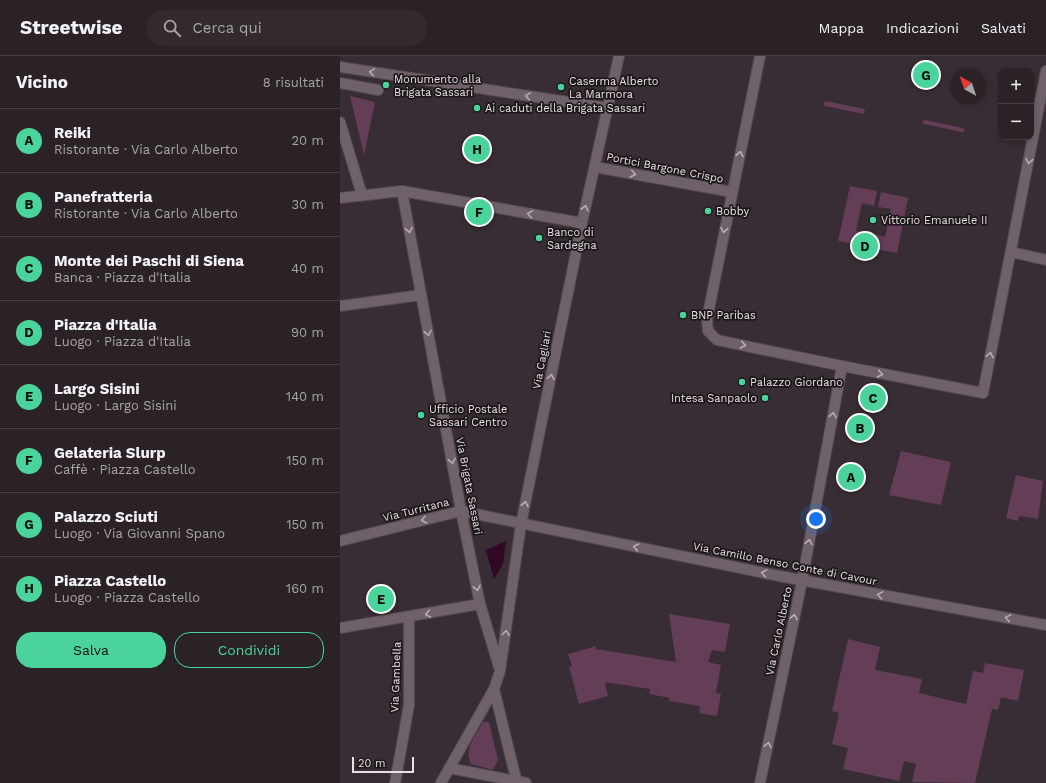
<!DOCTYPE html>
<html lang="it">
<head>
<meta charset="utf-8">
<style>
	:root { --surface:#2a2227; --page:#322a2f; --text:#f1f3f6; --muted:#a5a4a7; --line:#463f44; --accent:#4ad49c }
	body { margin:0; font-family:"Work Sans",sans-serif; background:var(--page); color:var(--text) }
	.controls { position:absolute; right:12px; top:12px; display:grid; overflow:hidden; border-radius:8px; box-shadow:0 2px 6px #0003 }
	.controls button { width:36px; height:36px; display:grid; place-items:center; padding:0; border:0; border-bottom:1px solid var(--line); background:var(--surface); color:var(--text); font:20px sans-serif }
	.compass { position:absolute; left:610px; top:12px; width:36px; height:36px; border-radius:50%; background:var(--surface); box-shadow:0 2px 6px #0003; rotate:320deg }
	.scale { position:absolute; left:12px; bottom:10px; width:62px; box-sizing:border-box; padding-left:4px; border:2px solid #e7e0e4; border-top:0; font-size:11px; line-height:14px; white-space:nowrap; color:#e7e0e4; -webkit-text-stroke:3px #1c171a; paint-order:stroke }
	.you { position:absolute; left:476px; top:463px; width:14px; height:14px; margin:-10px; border:3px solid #fff; border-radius:50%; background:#1a73e8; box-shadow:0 0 0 6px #1a73e833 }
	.badge { display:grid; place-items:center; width:26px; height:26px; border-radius:50%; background:var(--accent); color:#111; font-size:13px; font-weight:700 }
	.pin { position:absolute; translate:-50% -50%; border:2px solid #fff; box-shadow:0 1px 4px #0006 }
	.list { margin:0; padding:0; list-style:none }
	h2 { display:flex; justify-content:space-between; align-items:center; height:52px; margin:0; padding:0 16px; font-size:17px }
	h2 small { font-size:13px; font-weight:400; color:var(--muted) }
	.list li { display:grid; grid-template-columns:26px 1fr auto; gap:12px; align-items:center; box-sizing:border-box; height:64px; padding:0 16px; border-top:1px solid var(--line) }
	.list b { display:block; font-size:15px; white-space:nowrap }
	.list p { margin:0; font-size:13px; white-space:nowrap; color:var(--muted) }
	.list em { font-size:13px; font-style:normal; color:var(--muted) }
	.actions { display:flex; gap:8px; padding:12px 16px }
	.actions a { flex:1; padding:9px 0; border:1px solid var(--accent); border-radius:16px; text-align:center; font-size:14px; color:var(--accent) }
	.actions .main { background:var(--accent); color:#111 }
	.icon { flex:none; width:22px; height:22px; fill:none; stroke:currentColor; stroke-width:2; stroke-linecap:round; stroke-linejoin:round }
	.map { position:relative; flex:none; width:706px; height:727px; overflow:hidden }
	header { display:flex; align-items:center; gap:24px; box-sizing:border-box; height:56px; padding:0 20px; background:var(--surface); border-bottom:1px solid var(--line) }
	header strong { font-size:19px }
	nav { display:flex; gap:22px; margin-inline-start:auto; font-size:14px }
	.search { width:280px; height:36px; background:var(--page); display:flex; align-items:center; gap:10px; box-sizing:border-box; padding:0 14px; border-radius:16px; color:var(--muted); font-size:15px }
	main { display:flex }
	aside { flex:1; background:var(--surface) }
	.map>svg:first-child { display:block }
	.green { fill:#633e56 }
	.water { fill:#300724 }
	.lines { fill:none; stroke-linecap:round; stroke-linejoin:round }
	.street-casing { stroke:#534a4f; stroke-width:12 }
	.street { stroke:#6f6169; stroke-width:10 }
	.oneway { stroke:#b7adb3 }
	.poi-dot { fill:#4ad49c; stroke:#1c171a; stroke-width:1.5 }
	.labels { text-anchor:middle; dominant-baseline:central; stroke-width:3.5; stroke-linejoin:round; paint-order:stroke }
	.poi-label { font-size:11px; fill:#e7e0e4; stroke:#1c171a; text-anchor:start }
	.street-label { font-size:11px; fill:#e7e0e4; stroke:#1c171a }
</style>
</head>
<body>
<header>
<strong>Streetwise</strong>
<div class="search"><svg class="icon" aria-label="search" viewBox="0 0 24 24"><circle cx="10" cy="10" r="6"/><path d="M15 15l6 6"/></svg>Cerca qui</div>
<nav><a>Mappa</a><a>Indicazioni</a><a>Salvati</a></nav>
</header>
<main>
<aside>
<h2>Vicino<small>8 risultati</small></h2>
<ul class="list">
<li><span class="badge">A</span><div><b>Reiki</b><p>Ristorante · Via Carlo Alberto</p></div><em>20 m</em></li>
<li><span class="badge">B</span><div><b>Panefratteria</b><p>Ristorante · Via Carlo Alberto</p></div><em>30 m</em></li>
<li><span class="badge">C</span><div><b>Monte dei Paschi di Siena</b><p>Banca · Piazza d'Italia</p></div><em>40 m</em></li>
<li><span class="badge">D</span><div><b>Piazza d'Italia</b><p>Luogo · Piazza d'Italia</p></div><em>90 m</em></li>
<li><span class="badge">E</span><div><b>Largo Sisini</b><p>Luogo · Largo Sisini</p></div><em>140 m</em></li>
<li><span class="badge">F</span><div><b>Gelateria Slurp</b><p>Caffè · Piazza Castello</p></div><em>150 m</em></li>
<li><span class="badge">G</span><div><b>Palazzo Sciuti</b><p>Luogo · Via Giovanni Spano</p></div><em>150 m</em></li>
<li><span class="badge">H</span><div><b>Piazza Castello</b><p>Luogo · Piazza Castello</p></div><em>160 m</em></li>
</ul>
<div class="actions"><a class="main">Salva</a><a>Condividi</a></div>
</aside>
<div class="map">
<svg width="706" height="727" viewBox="0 0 706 727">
	<rect width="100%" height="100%" fill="#382d34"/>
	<!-- green -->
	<g class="green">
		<polygon points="10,40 35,46 24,99"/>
		<polygon points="486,45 524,53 525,56 523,58 485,50 483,47"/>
		<polygon points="585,64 623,72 625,75 622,76 584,68 582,65"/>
		<polygon points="510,130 537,135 534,150 522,147 516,175 528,177 525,190 498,185"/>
		<polygon points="541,136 568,142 557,197 530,192 533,178 545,181 551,153 538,151"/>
		<polygon points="561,395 611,406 601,449 549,439"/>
		<polygon points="676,419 703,425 698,463 679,460 678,465 666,462"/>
		<polygon points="329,558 390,568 385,596 372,594 368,606 381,609 376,637 381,638 377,660 359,657 360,650 329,645 330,642 309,638 310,633 265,626 268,640 239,648 229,611 232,610 228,598 256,590 256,593 336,606"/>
		<polygon points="508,583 540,591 535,614 582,623 579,637 626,648 633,615 643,617 645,607 684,614 678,645 661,641 658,654 652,653 635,727 572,726 576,708 564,705 559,725 503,713 508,692 492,688 499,657 492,655"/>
		<path d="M143,666h6l9,38 -5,10 -22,-6c-8,-15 5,-28 12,-42z"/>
	</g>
	<!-- water -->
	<polygon class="water" points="166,485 163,508 154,523 146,494"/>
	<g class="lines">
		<!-- street casing -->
		<g class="street-casing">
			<g id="street">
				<polyline points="420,0 367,263 368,275 377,284 502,310 643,337 706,15"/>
				<polyline points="0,11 268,52"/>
				<polyline points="0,27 38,34"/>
				<polyline points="0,66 22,139"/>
				<polyline points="255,111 392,136"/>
				<polyline points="62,135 121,455 140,548 159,611"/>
				<polyline points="0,142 62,135 242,167"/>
				<polyline points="671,196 706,204"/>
				<polyline points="0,250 81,239"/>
				<polyline points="0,485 121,455 439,520 706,569"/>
				<polyline points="0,572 140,548"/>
				<polyline points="109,712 186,727"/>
				<polyline points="55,727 69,649 69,562"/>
				<polyline points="101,727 154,633"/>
				<polyline points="177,727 154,633 160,615 181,468 242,167 279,0"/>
				<polyline points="420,727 462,525 502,310"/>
			</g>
		</g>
		<!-- street -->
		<use href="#street" class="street"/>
	</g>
	<!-- one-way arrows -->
	<defs><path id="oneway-chevron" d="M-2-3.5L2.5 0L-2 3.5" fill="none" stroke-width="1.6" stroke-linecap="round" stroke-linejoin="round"/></defs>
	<g class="oneway">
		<use href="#oneway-chevron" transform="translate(32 16) rotate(-171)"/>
		<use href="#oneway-chevron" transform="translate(188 40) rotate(-171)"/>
		<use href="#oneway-chevron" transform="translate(400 98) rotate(-78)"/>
		<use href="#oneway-chevron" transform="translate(689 105) rotate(101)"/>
		<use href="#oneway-chevron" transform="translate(293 118) rotate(11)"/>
		<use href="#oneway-chevron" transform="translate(245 152) rotate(-77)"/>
		<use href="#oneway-chevron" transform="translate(190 158) rotate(-170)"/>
		<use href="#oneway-chevron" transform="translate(69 174) rotate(79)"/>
		<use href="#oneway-chevron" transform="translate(384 174) rotate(101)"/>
		<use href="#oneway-chevron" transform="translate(88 277) rotate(79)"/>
		<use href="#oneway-chevron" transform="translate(403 289) rotate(12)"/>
		<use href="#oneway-chevron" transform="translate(650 299) rotate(-79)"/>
		<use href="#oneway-chevron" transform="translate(540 318) rotate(11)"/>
		<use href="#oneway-chevron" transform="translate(211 321) rotate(-79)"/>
		<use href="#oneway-chevron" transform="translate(493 359) rotate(-80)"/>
		<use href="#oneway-chevron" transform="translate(112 405) rotate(79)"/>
		<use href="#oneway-chevron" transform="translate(185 448) rotate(-79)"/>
		<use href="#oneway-chevron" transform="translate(84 464) rotate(166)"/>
		<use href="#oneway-chevron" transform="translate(469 486) rotate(-80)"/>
		<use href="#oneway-chevron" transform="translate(296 491) rotate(-169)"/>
		<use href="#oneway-chevron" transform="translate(424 517) rotate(-169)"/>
		<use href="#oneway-chevron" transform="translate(137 532) rotate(78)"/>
		<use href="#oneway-chevron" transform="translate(540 539) rotate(-170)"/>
		<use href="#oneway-chevron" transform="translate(88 558) rotate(170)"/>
		<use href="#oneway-chevron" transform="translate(454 561) rotate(-78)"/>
		<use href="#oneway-chevron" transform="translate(668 562) rotate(-170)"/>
		<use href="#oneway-chevron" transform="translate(166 577) rotate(-82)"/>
		<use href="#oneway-chevron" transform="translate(428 689) rotate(-78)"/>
	</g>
	<!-- markers -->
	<g class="poi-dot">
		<circle cx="46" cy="29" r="4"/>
		<circle cx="221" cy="31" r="4"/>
		<circle cx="137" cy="52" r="4"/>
		<circle cx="368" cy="155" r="4"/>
		<circle cx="533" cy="164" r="4"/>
		<circle cx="199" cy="182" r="4"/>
		<circle cx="343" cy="259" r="4"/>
		<circle cx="402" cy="326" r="4"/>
		<circle cx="425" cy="342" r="4"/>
		<circle cx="81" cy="359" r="4"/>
	</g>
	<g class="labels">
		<!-- poi labels -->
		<g class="poi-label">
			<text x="54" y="23">Monumento alla<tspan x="54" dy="13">Brigata Sassari</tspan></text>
			<text x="229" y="25">Caserma Alberto<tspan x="229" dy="13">La Marmora</tspan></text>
			<text x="145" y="52">Ai caduti della Brigata Sassari</text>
			<text x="376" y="155">Bobby</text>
			<text x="541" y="164">Vittorio Emanuele II</text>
			<text x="207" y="176">Banco di<tspan x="207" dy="13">Sardegna</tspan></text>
			<text x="351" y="259">BNP Paribas</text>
			<text x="410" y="326">Palazzo Giordano</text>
			<text x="417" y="342" text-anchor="end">Intesa Sanpaolo</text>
			<text x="89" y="353">Ufficio Postale<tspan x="89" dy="13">Sassari Centro</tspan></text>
		</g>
		<!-- street labels -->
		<g class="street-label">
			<text transform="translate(325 112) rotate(11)">Portici Bargone Crispo</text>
			<text transform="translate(202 304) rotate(-79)">Via Cagliari</text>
			<text transform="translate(129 430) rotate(79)">Via Brigata Sassari</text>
			<text transform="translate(76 454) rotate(-14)">Via Turritana</text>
			<text transform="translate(445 508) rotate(11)">Via Camillo Benso Conte di Cavour</text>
			<text transform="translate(439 575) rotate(-78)">Via Carlo Alberto</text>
			<text transform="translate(56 621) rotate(-88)">Via Gambella</text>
		</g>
	</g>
</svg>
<div class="controls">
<button>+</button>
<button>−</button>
</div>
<svg class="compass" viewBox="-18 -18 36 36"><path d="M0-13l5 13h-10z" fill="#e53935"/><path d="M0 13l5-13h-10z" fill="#a5a4a7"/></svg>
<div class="scale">20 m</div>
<div class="you"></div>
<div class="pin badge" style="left:511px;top:421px">A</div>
<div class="pin badge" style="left:520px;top:372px">B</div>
<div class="pin badge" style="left:533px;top:342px">C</div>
<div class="pin badge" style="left:525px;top:190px">D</div>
<div class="pin badge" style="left:41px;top:543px">E</div>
<div class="pin badge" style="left:139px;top:156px">F</div>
<div class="pin badge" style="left:586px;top:19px">G</div>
<div class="pin badge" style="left:137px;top:93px">H</div>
</div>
</main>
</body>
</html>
